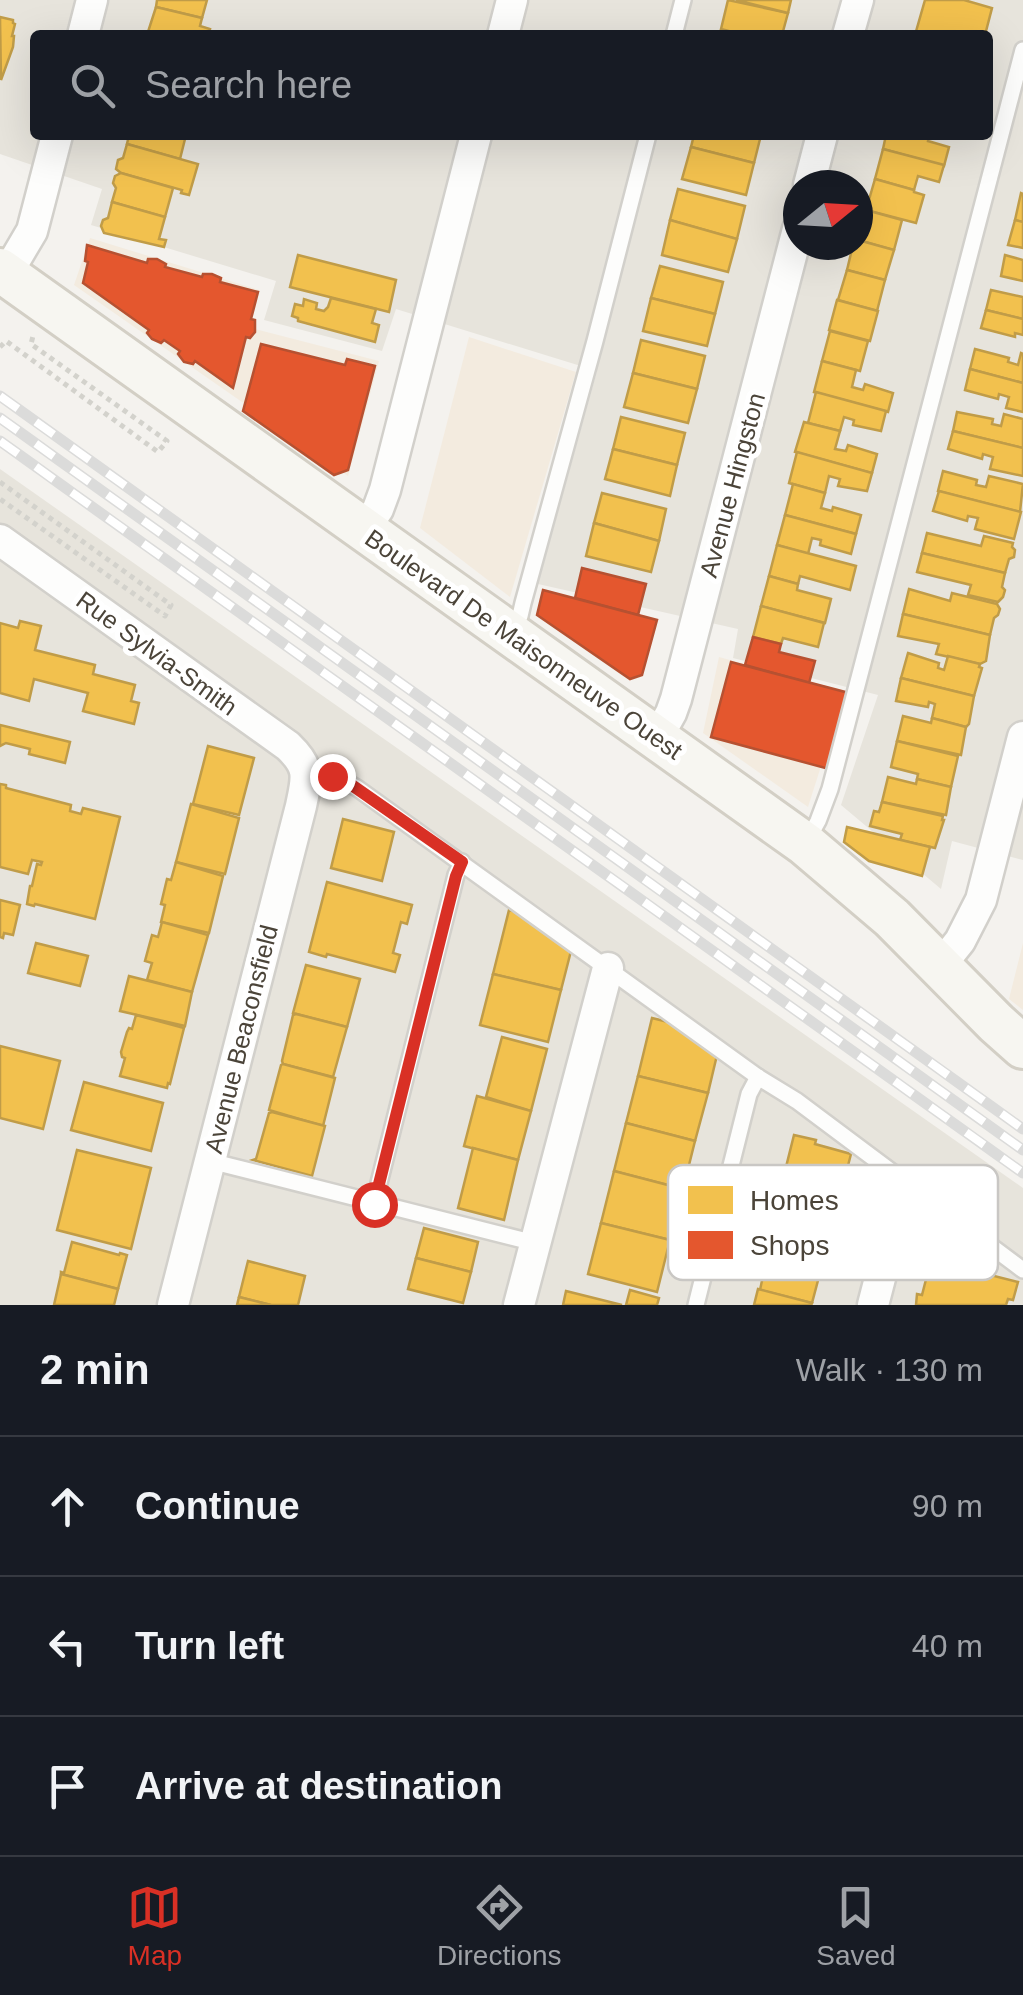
<!DOCTYPE html>
<html lang="en">
<head>
<meta charset="utf-8">
<style>
	:root { --surface:#171b24; --page:#20242c; --text:#f1f3f6; --muted:#9ea1a6; --line:#363941; --accent:#d93025 }
	body { margin:0; font-family:Helvetica,sans-serif; background:var(--page); color:var(--text) }
	.compass { position:absolute; left:783px; top:170px; width:90px; height:90px; border-radius:50%; background:var(--surface); box-shadow:0 10px 40px #0002; rotate:72deg }
	.stop { position:absolute; width:30px; height:30px; margin:-22px; border:8px solid #d93025; border-radius:50%; background:#fff }
	.stop.end { background:#d93025; border-color:#fff; box-shadow:0 2px 10px #0008 }
	.list { margin:0; padding:0; list-style:none }
	h2 { display:flex; justify-content:space-between; align-items:center; height:130px; margin:0; padding:0 40px; font-size:42px }
	h2 small { font-size:32px; font-weight:400; color:var(--muted) }
	.list li { display:grid; grid-template-columns:65px 1fr auto; gap:30px; align-items:center; box-sizing:border-box; height:140px; padding:0 40px; border-top:2px solid var(--line) }
	.list b { display:block; font-size:38px; white-space:nowrap }
	.list em { font-size:32px; font-style:normal; color:var(--muted) }
	.icon { flex:none; width:55px; height:55px; fill:none; stroke:currentColor; stroke-width:2; stroke-linecap:round; stroke-linejoin:round }
	.map { position:relative; flex:none; width:1023px; height:1305px; overflow:hidden }
	.search { position:absolute; background:var(--surface); box-shadow:0 10px 40px #0002; left:30px; right:30px; top:30px; height:110px; display:flex; align-items:center; gap:25px; box-sizing:border-box; padding:0 35px; border-radius:10px; color:var(--muted); font-size:38px }
	.sheet { height:550px; background:var(--surface) }
	nav { display:flex; justify-content:space-around; align-items:center; box-sizing:border-box; height:140px; border-top:2px solid var(--line); background:var(--surface); font-size:28px; color:var(--muted) }
	nav a { display:grid; justify-items:center; gap:5px }
	nav .on { color:var(--accent) }
	.map>svg:first-child { display:block }
	.residential { fill:#e7e4dc; fill-rule:evenodd }
	.commercial { fill:#f3ebdf }
	.homes { fill:#f2c14e; stroke:#c09c48; stroke-width:2.5 }
	.shops { fill:#e4572e; stroke:#b65131; stroke-width:2.5 }
	.lines { fill:none; stroke-linecap:round; stroke-linejoin:round }
	.lane-casing { stroke:#d2d0cb; stroke-width:20 }
	.street-casing { stroke:#d2d0cb; stroke-width:35 }
	.secondary-casing { stroke:#d3cfc5; stroke-width:48 }
	.path { stroke:#d3d2cc; stroke-width:5; stroke-dasharray:5 5; stroke-linecap:butt }
	.lane { stroke:#fdfdfc; stroke-width:15 }
	.street { stroke:#fdfdfc; stroke-width:30 }
	.secondary { stroke:#f7f6f1; stroke-width:42 }
	.rail-casing { stroke:#dbdbda; stroke-width:11 }
	.rail { stroke:#fff; stroke-width:8; stroke-dasharray:22; stroke-linecap:butt }
	.route { stroke:#d93025; stroke-width:12 }
	.labels { text-anchor:middle; dominant-baseline:central; stroke-width:10; stroke-linejoin:round; paint-order:stroke }
	.street-label { font-size:25px; fill:#4b4439; stroke:#fff }
	.key { fill:#fff; stroke:#c9c7c4; stroke-width:2.5 }
	.key-label { font-size:28px; fill:#4b4439 }
</style>
</head>
<body>
<div class="map">
<svg width="1023" height="1305" viewBox="0 0 1023 1305">
	<rect width="100%" height="100%" fill="#f4f2ee"/>
	<!-- residential -->
	<g class="residential">
		<path d="M0,0h1023v860l-71,-19 -11,48 -100,-84 37,-110 -145,-37 5,-29 -200,-45 59,-213 -201,-62 -14,42 -118,-31 12,-39 -185,-56 11,-36 -102,-35zM35,35h953v100h-953zM798,185h60v60h-60z"/>
		<polygon points="0,469 1023,1188 1023,1305 0,1305"/>
	</g>
	<!-- commercial -->
	<g class="commercial">
		<polygon points="90,238 259,290 247,327 379,361 348,476 74,285"/>
		<polygon points="469,337 576,372 510,597 420,528"/>
		<polygon points="719,657 845,691 808,807 703,733"/>
		<polygon points="1023,943 1023,1010 1009,999"/>
	</g>
	<!-- homes -->
	<g class="homes">
		<polygon points="157,0 207,0 202,18 156,7"/>
		<polygon points="728,0 788,13 782,35 744,35 721,29"/>
		<polygon points="736,0 791,0 788,13"/>
		<polygon points="925,0 964,0 992,8 985,35 915,35"/>
		<polygon points="156,7 202,18 200,26 210,29 208,35 147,35"/>
		<polygon points="0,17 13,20 13,23 15,24 12,36 14,36 13,47 1,80"/>
		<polygon points="129,135 186,135 180,159 127,144"/>
		<polygon points="694,135 761,135 754,163 691,147"/>
		<polygon points="886,135 929,135 928,141 949,147 944,166 883,149"/>
		<polygon points="127,144 198,164 189,195 181,193 182,190 121,173 116,169 118,160 123,158"/>
		<polygon points="691,147 754,163 746,195 682,179"/>
		<polygon points="883,149 944,165 939,182 918,176 914,190 875,179"/>
		<polygon points="121,173 173,188 165,217 112,202 116,188 113,183 115,176"/>
		<polygon points="875,179 914,190 914,192 924,195 916,223 866,210"/>
		<polygon points="678,189 745,206 737,239 670,220"/>
		<polygon points="1021,193 1023,194 1023,222 1015,220"/>
		<polygon points="112,202 165,217 159,239 166,240 164,247 104,233 101,226 103,220 108,218"/>
		<polygon points="866,210 902,220 894,250 858,240"/>
		<polygon points="670,220 737,239 728,272 662,255"/>
		<polygon points="1015,220 1023,222 1023,248 1008,245"/>
		<polygon points="858,240 894,250 885,280 847,270 853,245 858,245"/>
		<polygon points="298,255 396,280 389,312 290,287"/>
		<polygon points="1005,255 1023,260 1023,281 1001,276"/>
		<polygon points="660,266 723,282 715,314 651,298"/>
		<polygon points="847,270 885,280 877,311 838,300"/>
		<polygon points="991,290 1023,297 1023,319 986,310"/>
		<polygon points="331,298 376,309 372,323 379,325 375,342 298,321 298,318 292,316 295,304 303,306 304,299 317,303 316,309 324,311 328,307"/>
		<polygon points="651,298 715,314 707,346 643,331"/>
		<polygon points="837,300 878,311 870,341 829,330"/>
		<polygon points="986,310 1023,319 1023,335 1015,333 1015,337 981,328"/>
		<polygon points="830,331 868,341 860,371 822,361"/>
		<polygon points="641,340 705,356 697,389 633,373"/>
		<polygon points="975,349 1009,358 1008,362 1018,365 1021,353 1023,354 1023,383 970,369"/>
		<polygon points="822,361 856,370 852,387 863,390 865,384 893,393 888,412 814,392"/>
		<polygon points="970,369 1023,383 1023,412 1006,408 1009,397 999,394 998,399 965,390"/>
		<polygon points="633,373 697,389 688,423 624,407"/>
		<polygon points="816,392 886,411 881,431 853,425 854,420 844,417 840,431 808,423"/>
		<polygon points="957,412 993,419 992,424 1001,426 1004,414 1023,419 1023,448 953,431"/>
		<polygon points="621,417 685,433 677,465 613,449"/>
		<polygon points="804,422 840,431 835,449 846,451 848,445 877,454 872,473 795,452"/>
		<polygon points="953,431 1023,448 1023,476 990,469 993,457 983,454 982,459 948,449"/>
		<polygon points="613,449 677,465 670,496 605,479"/>
		<polygon points="797,452 872,473 867,491 838,486 840,479 829,476 825,493 789,483"/>
		<polygon points="943,471 977,480 976,485 986,487 989,476 1023,484 1020,512 938,491"/>
		<polygon points="793,484 825,493 821,508 832,511 833,507 861,515 856,534 785,515"/>
		<polygon points="939,491 1021,512 1014,539 975,529 978,518 968,516 967,521 933,511"/>
		<polygon points="602,493 666,509 659,541 594,523"/>
		<polygon points="785,515 856,534 851,554 820,545 821,540 812,538 808,554 777,545"/>
		<polygon points="594,523 659,541 651,572 586,556"/>
		<polygon points="927,533 981,546 984,536 1013,543 1012,547 1015,550 1014,557 1009,559 1005,573 922,553"/>
		<polygon points="777,545 856,566 850,590 800,576 798,584 769,576"/>
		<polygon points="922,553 1005,573 1002,587 1005,590 1003,597 998,602 968,595 971,585 917,572"/>
		<polygon points="769,576 798,584 797,590 831,599 825,623 761,606"/>
		<polygon points="909,589 950,601 952,593 997,604 1000,609 998,615 994,618 990,635 903,614"/>
		<polygon points="761,606 824,623 818,647 783,638 781,644 753,637"/>
		<polygon points="903,614 990,635 986,661 980,664 936,654 939,644 898,636"/>
		<polygon points="20,621 41,626 35,650 95,665 93,674 135,685 131,701 139,703 134,724 83,711 88,693 34,679 29,701 0,693 0,623 18,628"/>
		<polygon points="908,653 939,663 938,668 944,670 948,656 980,664 979,667 982,668 974,696 901,678"/>
		<polygon points="901,678 974,696 969,724 966,727 932,718 935,704 929,702 928,707 896,701"/>
		<polygon points="903,716 931,723 932,718 966,727 961,755 897,741"/>
		<polygon points="0,725 70,742 65,763 29,754 30,749 6,743 0,746"/>
		<polygon points="897,741 958,756 951,787 917,779 918,774 891,767"/>
		<polygon points="208,746 254,758 239,815 193,804"/>
		<polygon points="888,777 916,784 917,779 951,787 946,815 882,802"/>
		<polygon points="0,784 6,785 6,788 71,805 70,811 81,814 83,808 120,817 95,919 35,904 34,906 27,904 30,886 32,886 37,864 41,865 42,862 32,860 28,874 0,867"/>
		<polygon points="882,802 943,816 942,820 944,820 935,848 900,840 902,834 870,826 874,811 879,812"/>
		<polygon points="191,804 239,818 225,874 176,862"/>
		<polygon points="343,819 394,832 382,881 331,868"/>
		<polygon points="847,827 930,847 922,876 869,861 844,842"/>
		<polygon points="176,862 223,876 209,933 161,922 165,905 161,904 167,879 171,880"/>
		<polygon points="327,882 412,905 407,924 401,922 393,953 400,955 395,972 327,954 326,957 309,952"/>
		<polygon points="0,900 20,905 13,935 4,933 3,938 0,937"/>
		<polygon points="509,910 525,914 572,947 561,990 493,974"/>
		<polygon points="162,922 208,935 192,992 147,980 152,963 145,961 152,935 158,937"/>
		<polygon points="36,943 88,956 80,986 28,973"/>
		<polygon points="306,965 360,979 347,1027 293,1013"/>
		<polygon points="493,974 561,990 548,1042 480,1025"/>
		<polygon points="129,976 192,992 185,1026 120,1011"/>
		<polygon points="296,1014 347,1027 333,1077 283,1064 282,1061 293,1015"/>
		<polygon points="136,1015 184,1028 170,1084 168,1083 167,1088 120,1076 125,1058 122,1057 121,1052 127,1032 129,1028 132,1029"/>
		<polygon points="652,1018 676,1024 717,1055 708,1093 638,1076"/>
		<polygon points="502,1037 547,1049 531,1111 486,1097"/>
		<polygon points="0,1046 60,1061 43,1129 0,1118"/>
		<polygon points="283,1064 335,1078 323,1126 269,1110 281,1065"/>
		<polygon points="638,1076 708,1093 695,1141 626,1123"/>
		<polygon points="84,1082 163,1103 151,1151 71,1130"/>
		<polygon points="477,1096 531,1111 518,1160 464,1146"/>
		<polygon points="272,1112 325,1126 312,1176 253,1160 256,1159 269,1113"/>
		<polygon points="626,1123 695,1141 683,1189 614,1171"/>
		<polygon points="794,1135 816,1140 815,1144 851,1154 843,1185 789,1171 786,1167"/>
		<polygon points="473,1148 518,1160 504,1220 458,1208"/>
		<polygon points="77,1150 151,1168 131,1249 57,1230"/>
		<polygon points="614,1171 683,1189 670,1240 601,1223"/>
		<polygon points="601,1223 670,1240 657,1292 588,1274"/>
		<polygon points="424,1228 478,1242 471,1272 416,1258"/>
		<polygon points="773,1239 825,1254 812,1303 760,1290 763,1276 757,1275 760,1266 765,1268"/>
		<polygon points="72,1242 119,1255 120,1253 127,1255 118,1289 61,1274 61,1272 64,1273"/>
		<polygon points="416,1258 471,1272 463,1303 408,1289"/>
		<polygon points="931,1260 1018,1282 1013,1300 1008,1299 1006,1305 916,1305 917,1294 922,1295"/>
		<polygon points="248,1261 305,1276 298,1305 271,1305 239,1297"/>
		<polygon points="61,1274 118,1289 114,1305 54,1305"/>
		<polygon points="758,1289 812,1303 811,1305 754,1305"/>
		<polygon points="630,1290 659,1298 657,1305 626,1305"/>
		<polygon points="566,1291 622,1305 563,1305"/>
		<polygon points="239,1297 271,1305 237,1305"/>
	</g>
	<!-- shops -->
	<g class="shops">
		<polygon points="87,245 147,263 148,259 157,259 166,264 165,267 202,277 203,274 212,274 221,278 220,282 258,292 251,319 255,320 255,332 250,338 246,337 233,388 195,361 193,364 184,362 178,354 180,351 164,340 161,343 152,339 147,333 149,330 83,283 88,262 85,261"/>
		<polygon points="261,344 345,365 347,359 375,366 348,470 334,475 243,411"/>
		<polygon points="582,568 646,584 638,615 575,598"/>
		<polygon points="543,590 657,620 642,675 630,679 537,615"/>
		<polygon points="753,637 781,644 779,652 815,661 809,683 745,665"/>
		<polygon points="731,662 849,693 829,769 711,737"/>
	</g>
	<g class="lines">
		<!-- lane casing -->
		<g class="lane-casing">
			<g id="lane">
				<polyline points="674,35 683,0"/>
				<polyline points="511,629 520,616 523,603 595,341 648,135"/>
				<path d="M307,772c18,3 33,6 50,16l401,289 39,24 226,169"/>
				<polyline points="807,841 818,821 830,789 1023,50"/>
				<polyline points="210,1161 535,1243"/>
				<polyline points="374,1203 456,875 462,862"/>
				<polyline points="696,1305 749,1094 758,1077"/>
			</g>
		</g>
		<!-- street casing -->
		<g class="street-casing">
			<g id="street">
				<polyline points="83,35 92,0"/>
				<polyline points="503,35 512,0"/>
				<polyline points="848,35 858,0"/>
				<polyline points="809,185 822,135"/>
				<polyline points="6,275 32,231 57,135"/>
				<polyline points="364,530 378,509 385,490 476,135"/>
				<path d="M0,540l288,206c23,22 19,31 13,60l-128,499"/>
				<polyline points="657,738 671,713 676,699 798,229"/>
				<polyline points="940,966 960,941 981,900 1023,737"/>
				<polyline points="519,1305 608,968"/>
				<polyline points="873,1305 905,1182"/>
			</g>
		</g>
		<!-- secondary casing -->
		<g class="secondary-casing">
			<polyline id="secondary" points="0,270 805,844 892,918 996,1023 1023,1047"/>
		</g>
		<!-- path -->
		<g class="path">
			<polyline points="0,347 6,341 158,452 167,441 31,344 33,336"/>
			<polyline points="0,482 171,605 165,616 0,499"/>
		</g>
		<!-- lane -->
		<use href="#lane" class="lane"/>
		<!-- street -->
		<use href="#street" class="street"/>
		<!-- secondary -->
		<use href="#secondary" class="secondary"/>
		<!-- rail casing -->
		<g class="rail-casing">
			<g id="rail">
				<polyline points="0,396 1023,1129"/>
				<polyline points="0,418 1023,1150"/>
				<polyline points="0,441 1023,1173"/>
			</g>
		</g>
		<!-- rail -->
		<use href="#rail" class="rail"/>
	</g>
	<g class="lines">
		<!-- route -->
		<polyline class="route" points="332,776 344,780 356,788 462,862 456,876 374,1204"/>
	</g>
	<g class="labels">
		<!-- street labels -->
		<g class="street-label">
			<text transform="translate(732 485) rotate(-75)">Avenue Hingston</text>
			<text transform="translate(524 644) rotate(35)">Boulevard De Maisonneuve Ouest</text>
			<text transform="translate(157 653) rotate(36)">Rue Sylvia-Smith</text>
			<text transform="translate(241 1039) rotate(-76)">Avenue Beaconsfield</text>
		</g>
	</g>
	<!-- legend -->
	<rect x="668" y="1165" width="330" height="115" rx="15" class="key"/>
	<rect x="688" y="1186" width="45" height="28" fill="#f2c14e"/>
	<rect x="688" y="1231" width="45" height="28" fill="#e4572e"/>
	<g class="key-label">
		<text x="750" y="1210">Homes</text>
		<text x="750" y="1255">Shops</text>
	</g>
</svg>
<svg class="compass" viewBox="-18 -18 36 36"><path d="M0-13l5 13h-10z" fill="#e53935"/><path d="M0 13l5-13h-10z" fill="#9ea1a6"/></svg>
<div class="stop" style="left:374px;top:1204px"></div>
<div class="stop end" style="left:332px;top:776px"></div>
<div class="search"><svg class="icon" aria-label="search" viewBox="0 0 24 24"><circle cx="10" cy="10" r="6"/><path d="M15 15l6 6"/></svg>Search here</div>
</div>
<section class="sheet">
<h2>2 min<small>Walk · 130 m</small></h2>
<ul class="list">
<li><svg class="icon" aria-label="ahead" viewBox="0 0 24 24"><path d="M12 20V5M6 11l6-6 6 6"/></svg><div><b>Continue</b></div><em>90 m</em></li>
<li><svg class="icon" aria-label="left" viewBox="0 0 24 24"><path d="M17 20v-9H6M10 6l-5 5 5 5"/></svg><div><b>Turn left</b></div><em>40 m</em></li>
<li><svg class="icon" aria-label="arrive" viewBox="0 0 24 24"><path d="M6 21V4h12l-3 4 3 4H6"/></svg><div><b>Arrive at destination</b></div></li>
</ul>
</section>
<nav>
<a class="on"><svg class="icon" aria-label="map" viewBox="0 0 24 24"><path d="M3 6l6-2 6 2 6-2v14l-6 2-6-2-6 2zM9 4v14M15 6v14"/></svg>Map</a>
<a><svg class="icon" aria-label="directions" viewBox="0 0 24 24"><path d="M12 3l9 9-9 9-9-9zM9 14v-3h6M13 9l2 2-2 2"/></svg>Directions</a>
<a><svg class="icon" aria-label="saved" viewBox="0 0 24 24"><path d="M7 4h10v16l-5-4-5 4z"/></svg>Saved</a>
</nav>
</body>
</html>
